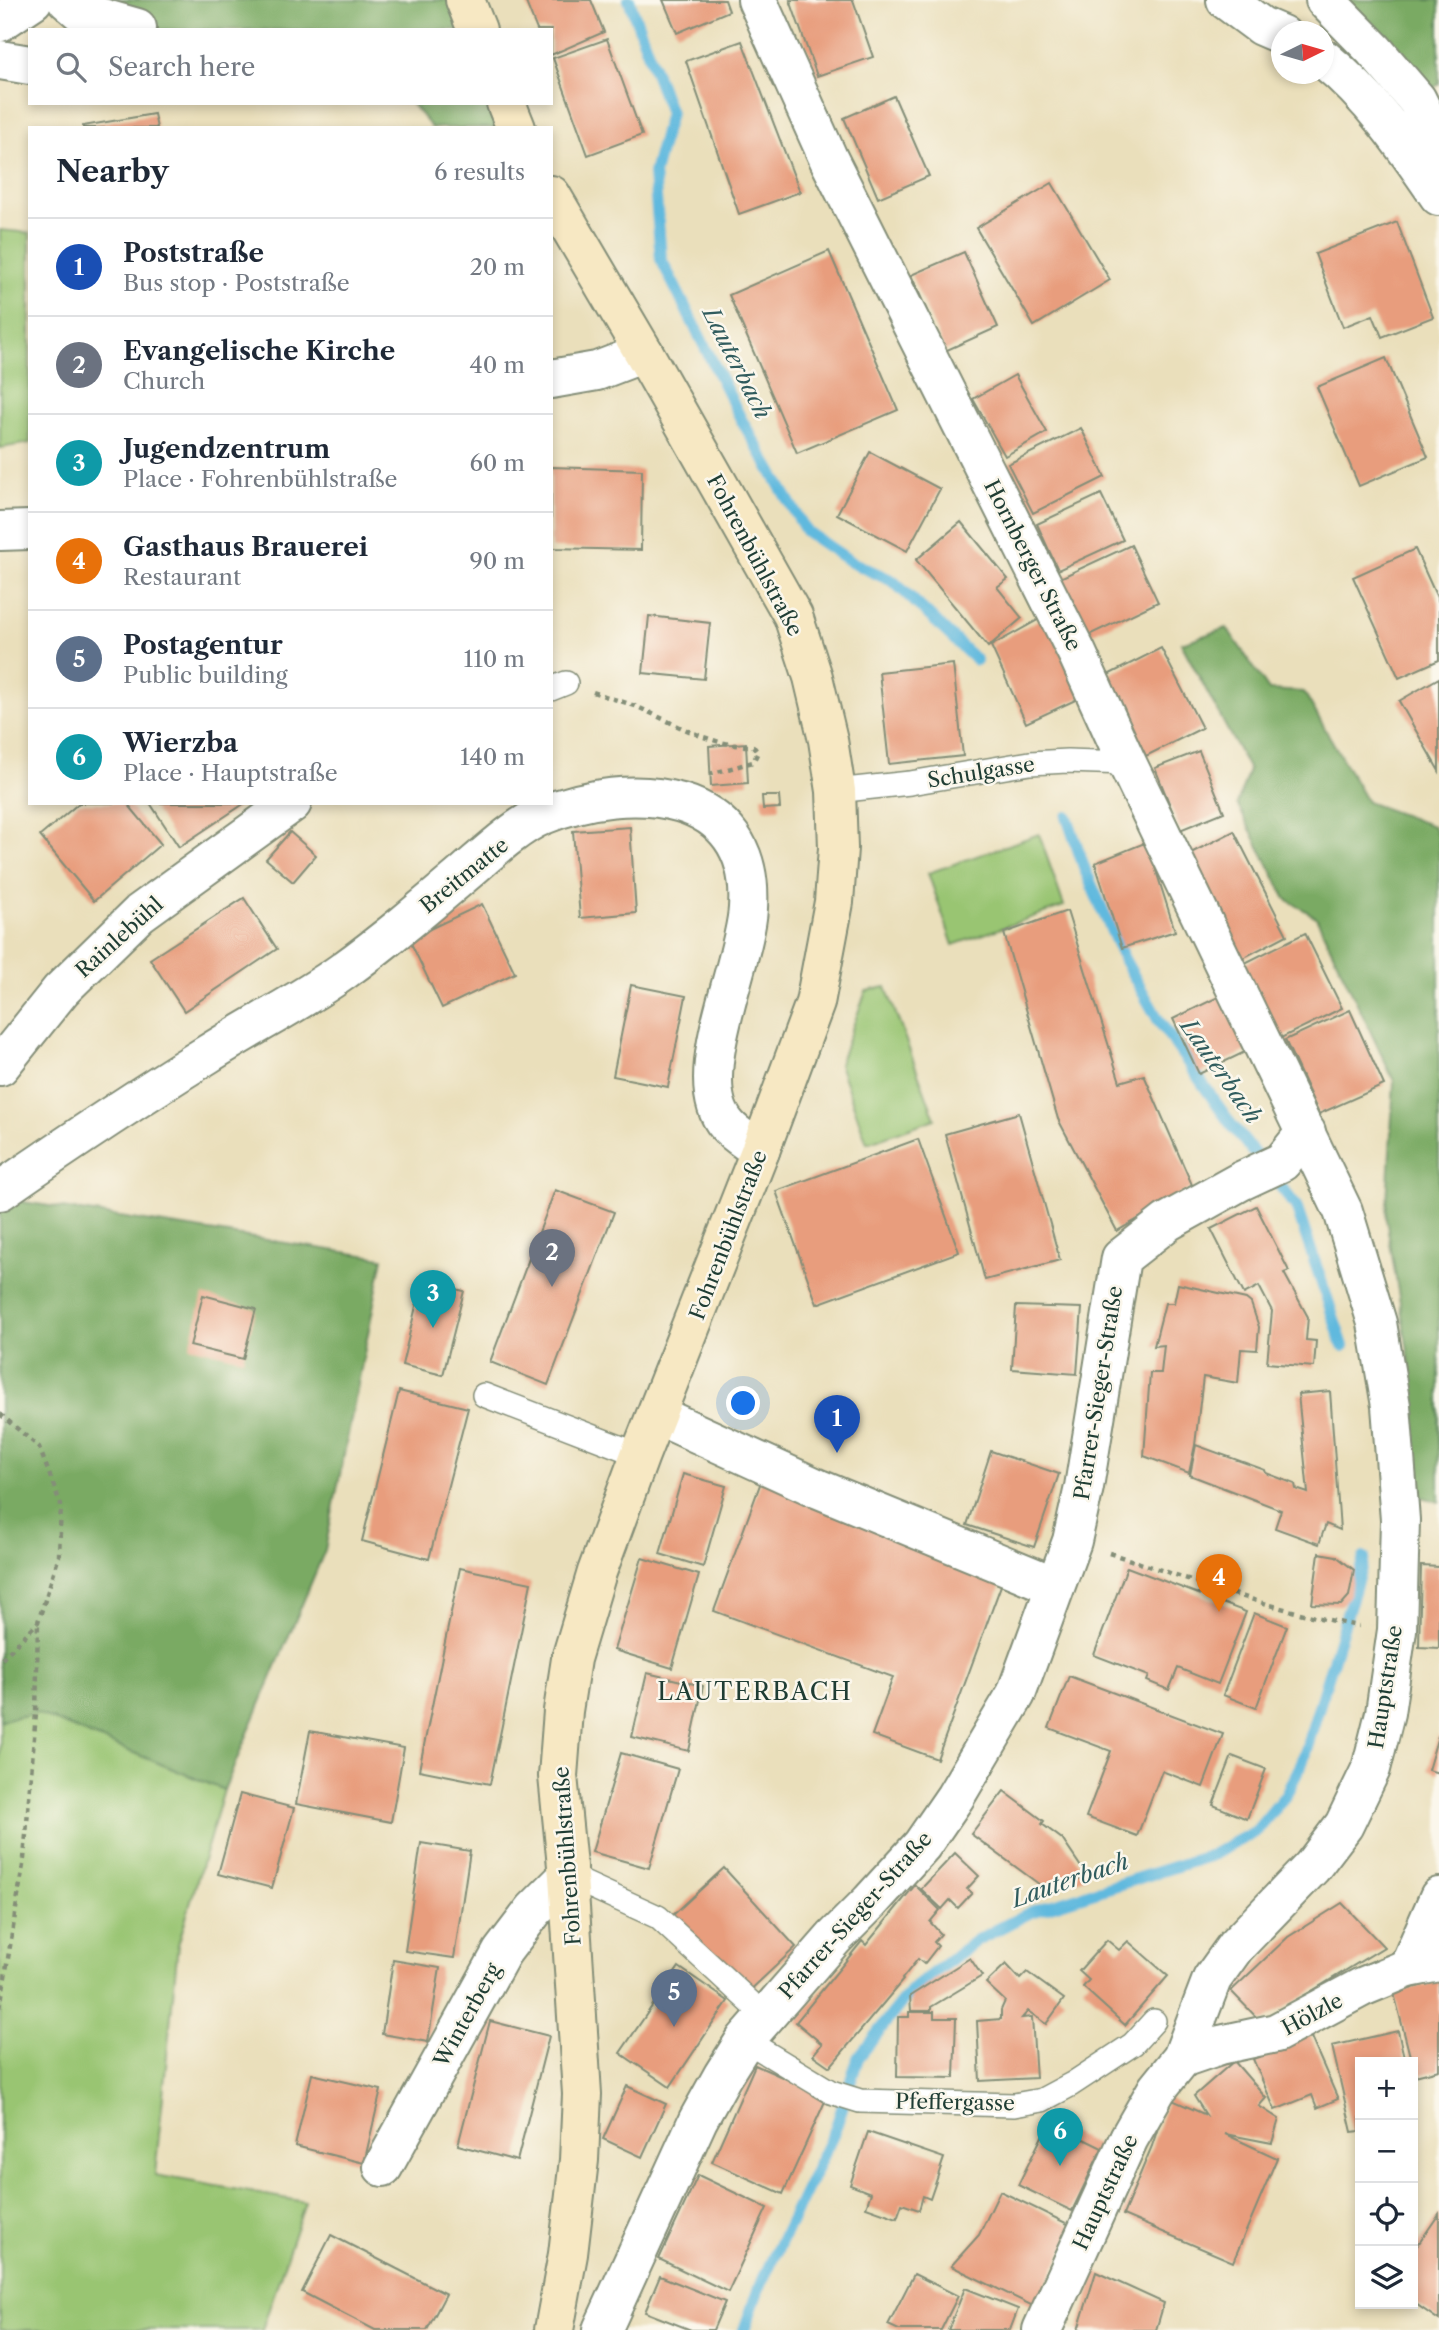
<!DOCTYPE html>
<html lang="en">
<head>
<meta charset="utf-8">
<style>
	:root { --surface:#fff; --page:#f6f6f7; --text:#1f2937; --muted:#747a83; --line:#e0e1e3; --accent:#2563eb }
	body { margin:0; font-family:"Libre Caslon Text",serif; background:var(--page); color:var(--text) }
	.controls { position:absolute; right:21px; bottom:21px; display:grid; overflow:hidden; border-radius:0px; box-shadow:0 4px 10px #0003 }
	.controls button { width:63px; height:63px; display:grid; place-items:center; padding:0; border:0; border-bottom:2px solid var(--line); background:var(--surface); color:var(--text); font:35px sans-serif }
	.compass { position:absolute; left:1271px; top:21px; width:63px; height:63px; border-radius:50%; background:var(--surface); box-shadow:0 4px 10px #0003; rotate:85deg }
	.you { position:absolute; left:744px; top:1404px; width:24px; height:24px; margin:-18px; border:5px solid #fff; border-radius:50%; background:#1a73e8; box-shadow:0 0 0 10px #1a73e833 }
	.badge { display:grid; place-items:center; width:46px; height:46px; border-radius:50%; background:var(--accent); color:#fff; font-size:23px; font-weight:700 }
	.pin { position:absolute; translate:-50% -58px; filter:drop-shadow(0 2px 4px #0008) }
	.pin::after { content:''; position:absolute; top:37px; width:24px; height:21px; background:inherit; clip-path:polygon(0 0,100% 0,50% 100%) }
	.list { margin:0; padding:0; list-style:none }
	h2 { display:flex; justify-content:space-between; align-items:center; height:91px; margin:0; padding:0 28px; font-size:30px }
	h2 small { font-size:23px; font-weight:400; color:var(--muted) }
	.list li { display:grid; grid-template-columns:46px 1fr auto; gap:21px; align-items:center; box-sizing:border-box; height:98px; padding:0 28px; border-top:2px solid var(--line) }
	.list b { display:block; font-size:26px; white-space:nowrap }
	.list p { margin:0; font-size:23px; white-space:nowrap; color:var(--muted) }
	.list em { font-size:23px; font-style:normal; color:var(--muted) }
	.icon { flex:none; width:38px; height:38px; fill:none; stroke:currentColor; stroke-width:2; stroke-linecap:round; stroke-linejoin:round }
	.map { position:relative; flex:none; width:1439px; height:2330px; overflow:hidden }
	.search { position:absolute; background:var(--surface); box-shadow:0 4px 10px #0003; left:28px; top:28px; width:525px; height:77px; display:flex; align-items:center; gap:18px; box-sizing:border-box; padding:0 24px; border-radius:0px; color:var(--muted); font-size:26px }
	.panel { position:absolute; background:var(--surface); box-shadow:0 4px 10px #0003; left:28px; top:126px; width:525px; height:679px; border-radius:0px }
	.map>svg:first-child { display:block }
	.green { fill:#99c572; stroke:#5c8153; stroke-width:2 }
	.forest { fill:#7aaa64; stroke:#4c744c; stroke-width:2 }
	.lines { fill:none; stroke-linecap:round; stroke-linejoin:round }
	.stream { stroke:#61b9de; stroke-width:12 }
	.building { fill:#e89d7d }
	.service-casing { stroke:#848e78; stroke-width:26 }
	.minor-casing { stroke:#848e78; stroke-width:42 }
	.secondary-casing { stroke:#848e78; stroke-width:42 }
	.path { stroke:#848e78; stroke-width:4.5; stroke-dasharray:5 5; stroke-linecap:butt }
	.service { stroke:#fff; stroke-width:23 }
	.minor { stroke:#fff; stroke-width:38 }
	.secondary { stroke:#f7e8c3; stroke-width:38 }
	.labels { text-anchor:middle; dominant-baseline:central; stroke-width:5; stroke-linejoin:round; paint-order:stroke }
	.street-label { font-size:21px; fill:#1f3d34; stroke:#fbf7ec }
	.water-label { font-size:23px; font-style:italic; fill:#305c5e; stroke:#fbf7ec }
	.quarter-label { font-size:24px; letter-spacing:2px; fill:#1f3d34; stroke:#fbf7ec }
</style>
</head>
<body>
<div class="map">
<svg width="1439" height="2330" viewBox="0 0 1439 2330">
	<rect width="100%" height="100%" fill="#fbf7ec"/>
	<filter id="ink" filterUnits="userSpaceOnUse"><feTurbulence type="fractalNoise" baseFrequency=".0143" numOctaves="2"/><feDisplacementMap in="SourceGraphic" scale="14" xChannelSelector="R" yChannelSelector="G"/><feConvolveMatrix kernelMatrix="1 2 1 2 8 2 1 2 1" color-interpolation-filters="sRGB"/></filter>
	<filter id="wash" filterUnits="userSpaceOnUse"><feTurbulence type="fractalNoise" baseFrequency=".00686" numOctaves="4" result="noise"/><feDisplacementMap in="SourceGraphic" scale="28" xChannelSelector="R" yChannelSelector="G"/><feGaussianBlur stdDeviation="1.57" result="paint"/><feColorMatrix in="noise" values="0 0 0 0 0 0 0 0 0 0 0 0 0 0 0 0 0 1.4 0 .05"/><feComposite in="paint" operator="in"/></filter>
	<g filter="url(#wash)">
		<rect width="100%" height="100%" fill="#eadfbb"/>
		<!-- green -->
		<g class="green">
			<polygon points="0,230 30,233 30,443 0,448"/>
			<polygon points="1039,834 1064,906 953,945 928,873"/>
			<polygon points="886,987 935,1119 867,1143 839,1064 866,991"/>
			<polygon points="36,1713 224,1790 178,1945 155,2175 305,2202 262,2330 0,2330 0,1720"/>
		</g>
		<!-- forest -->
		<g class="forest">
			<polygon points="67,0 465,0 477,30 146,30"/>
			<polygon points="1325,0 1439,0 1439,84 1417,100"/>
			<polygon points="411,103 506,103 516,128 432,128"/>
			<polygon points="1227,628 1269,690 1304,692 1367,802 1433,826 1439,837 1439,1502 1418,1496 1409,1357 1386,1219 1394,1081 1316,917 1286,899 1237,804 1249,770 1181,643"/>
			<polygon points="0,1173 24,1202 383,1258 325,1550 224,1790 37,1713 0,1720"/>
		</g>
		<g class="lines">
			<!-- stream -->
			<g class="stream">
				<polyline points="629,0 670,113 654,173 661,259 741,419 806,531 851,562 893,581 976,660"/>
				<polyline points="1067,817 1085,870 1124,959 1159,1021 1230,1123 1296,1206 1343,1346"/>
				<polyline points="744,2330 760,2285 835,2130 858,2058 911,1990 977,1940 1031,1912 1212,1855 1256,1831 1285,1796 1302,1763 1364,1558"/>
			</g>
		</g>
		<g id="blocks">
			<!-- building -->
			<g class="building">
				<polygon points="525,0 591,0 604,32 551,55 551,30 537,30"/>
				<polygon points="663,0 725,0 729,11 677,33"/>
				<polygon points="790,0 853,0 873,57 817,76"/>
				<polygon points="607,39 642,135 588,155 553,58"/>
				<polygon points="742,41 800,192 739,214 686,61"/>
				<polygon points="894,96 929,176 878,198 844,118"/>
				<polygon points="154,114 157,128 83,128 83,126"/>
				<polygon points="1052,183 1110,280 1034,326 976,228"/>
				<polygon points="1397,222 1433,317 1382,337 1373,315 1343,327 1315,254"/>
				<polygon points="829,251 898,410 797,453 729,295"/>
				<polygon points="964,252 998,327 945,351 911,275"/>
				<polygon points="1386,358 1428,457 1359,486 1317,387"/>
				<polygon points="1015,375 1047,432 1005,456 973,399"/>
				<polygon points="1081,428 1105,477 1033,513 1008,464"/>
				<polygon points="870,452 940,489 907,551 837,514"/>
				<polygon points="551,467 642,470 641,550 551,548"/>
				<polygon points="1101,494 1123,540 1058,570 1037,524"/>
				<polygon points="961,522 1008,579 997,587 1022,618 988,647 916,560"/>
				<polygon points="1131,545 1158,602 1087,636 1060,578"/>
				<polygon points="1415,549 1439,602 1439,660 1399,678 1353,577"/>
				<polygon points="649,616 710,623 704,679 643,673"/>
				<polygon points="1045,616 1082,697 1026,723 991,646"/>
				<polygon points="1161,648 1202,728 1146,756 1106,676"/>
				<polygon points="953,664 963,756 889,764 879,672"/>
				<polygon points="1439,678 1439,771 1399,701"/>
				<polygon points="746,743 748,783 711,786 709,746"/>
				<polygon points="1199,751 1224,812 1180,830 1155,768"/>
				<polygon points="762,796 779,796 780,808 763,809"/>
				<polygon points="79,803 127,803 161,844 94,901 40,836"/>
				<polygon points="150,803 245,803 179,847"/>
				<polygon points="630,827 636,913 580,918 573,831"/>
				<polygon points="1234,831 1287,935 1241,959 1187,855"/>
				<polygon points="290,832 316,855 293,882 266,859"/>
				<polygon points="1147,842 1175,931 1122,948 1095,863"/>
				<polygon points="244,898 277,949 184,1011 150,959"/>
				<polygon points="482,904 515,973 442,1008 409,939"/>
				<polygon points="1067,911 1120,1082 1144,1075 1193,1187 1117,1231 1058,1119 1004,933"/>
				<polygon points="1305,933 1342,1008 1281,1038 1243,964"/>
				<polygon points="631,985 686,996 668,1087 613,1076"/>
				<polygon points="1220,996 1247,1051 1199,1074 1173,1019"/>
				<polygon points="1350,1010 1384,1085 1319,1114 1285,1040"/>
				<polygon points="1019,1113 1060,1260 985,1280 945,1134"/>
				<polygon points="918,1139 959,1252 817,1304 776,1191"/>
				<polygon points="555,1190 614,1212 548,1385 490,1362"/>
				<polygon points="1256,1206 1289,1271 1284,1273 1308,1317 1306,1340 1316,1341 1314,1367 1267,1363 1272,1311 1259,1286 1244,1294 1211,1229"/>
				<polygon points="422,1281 464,1291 443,1375 402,1365"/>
				<polygon points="1178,1284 1246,1299 1251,1303 1259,1327 1257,1350 1241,1349 1238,1383 1203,1377 1195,1445 1189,1473 1144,1456 1150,1373 1161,1373 1164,1345 1154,1346 1165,1303 1174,1303"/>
				<polygon points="203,1295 256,1309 243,1359 190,1346"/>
				<polygon points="1016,1306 1082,1308 1077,1374 1012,1369"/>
				<polygon points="399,1391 468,1408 429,1559 362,1541"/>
				<polygon points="1330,1391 1340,1530 1326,1524 1319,1544 1275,1528 1281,1510 1190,1475 1196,1445 1265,1470 1266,1473 1295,1484 1296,1489 1308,1493 1298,1394"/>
				<polygon points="991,1451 1059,1474 1034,1547 967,1525"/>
				<polygon points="683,1474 726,1486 703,1567 660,1554"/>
				<polygon points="762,1479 1007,1569 937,1759 872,1735 893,1677 714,1611"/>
				<polygon points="1319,1553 1336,1556 1354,1570 1349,1596 1341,1605 1312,1604"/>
				<polygon points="642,1558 699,1575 672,1668 614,1650"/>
				<polygon points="1421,1566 1439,1567 1439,1648 1419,1647"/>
				<polygon points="1127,1567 1246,1612 1218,1684 1178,1668 1169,1690 1147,1681 1149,1676 1094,1655"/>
				<polygon points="460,1568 531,1583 490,1784 419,1770"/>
				<polygon points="1254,1613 1287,1626 1256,1708 1223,1695"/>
				<polygon points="647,1673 703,1686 689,1751 632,1737"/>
				<polygon points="1069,1676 1223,1734 1203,1787 1162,1771 1137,1836 1086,1817 1111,1751 1049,1728"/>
				<polygon points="310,1731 404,1748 391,1822 296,1804"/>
				<polygon points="1438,1736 1439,1736 1439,1773 1428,1770"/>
				<polygon points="621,1753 678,1769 649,1868 592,1852"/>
				<polygon points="1232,1756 1266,1769 1247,1819 1213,1805"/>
				<polygon points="1004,1791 1044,1821 1042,1824 1062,1839 1087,1876 1047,1890 971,1834"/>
				<polygon points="240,1794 294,1808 272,1888 218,1874"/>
				<polygon points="421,1843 470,1851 454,1958 405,1951"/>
				<polygon points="955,1853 979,1876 967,1889 972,1893 958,1908 950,1900 942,1909 921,1889"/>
				<polygon points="724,1868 796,1947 745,1995 672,1916"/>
				<polygon points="915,1885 940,1910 930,1922 941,1934 934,1942 938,1946 924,1964 918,1959 902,1979 903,1980 830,2067 813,2055 822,2044 796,2022 862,1941 866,1945"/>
				<polygon points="1342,1903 1384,1947 1261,2022 1231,1991 1288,1937"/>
				<polygon points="1107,1940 1119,1950 1128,1941 1168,1976 1125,2025 1083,1987 1089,1980 1079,1971"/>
				<polygon points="970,1958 982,1976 931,2007 931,2011 911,2011 910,1996"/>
				<polygon points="393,1960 440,1968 428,2042 382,2034"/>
				<polygon points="1006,1964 1020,1979 1027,1972 1064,1999 1046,2024 1028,2011 1022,2018 1032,2017 1036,2078 980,2081 977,2021 1001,2019 1001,2010 1005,2001 986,1983"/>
				<polygon points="679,1967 728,2001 670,2087 620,2053"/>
				<polygon points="1439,1981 1439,2070 1415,2076 1394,1993"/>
				<polygon points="909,2012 934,2012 934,2018 956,2018 954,2078 897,2077 898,2017 909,2017"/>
				<polygon points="490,2021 549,2036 517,2161 458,2145"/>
				<polygon points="1398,2031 1405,2062 1360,2062 1360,2131 1352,2132 1332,2046"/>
				<polygon points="1310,2035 1338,2099 1317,2108 1312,2095 1275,2110 1253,2059"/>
				<polygon points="1234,2061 1266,2098 1259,2106 1279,2119 1272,2143 1225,2134 1277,2158 1233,2262 1123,2215 1152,2146 1168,2098 1206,2115 1194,2096"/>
				<polygon points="755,2065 827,2097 783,2194 712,2162"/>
				<polygon points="312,2074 381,2090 364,2163 295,2146"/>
				<polygon points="627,2086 666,2104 642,2157 603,2139"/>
				<polygon points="1049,2122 1102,2148 1072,2211 1018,2185"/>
				<polygon points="868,2132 944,2158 930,2199 923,2196 919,2210 902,2204 897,2218 866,2207 871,2193 850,2185"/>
				<polygon points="698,2175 767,2208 728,2292 659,2259"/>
				<polygon points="1000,2191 1074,2227 1035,2307 951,2266 979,2235"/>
				<polygon points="1439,2214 1439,2320 1413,2302 1413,2252"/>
				<polygon points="331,2235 446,2294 427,2330 375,2330 302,2292"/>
				<polygon points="1096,2272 1164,2303 1156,2330 1078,2330"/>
				<polygon points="914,2274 958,2296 941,2330 899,2330 888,2325"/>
				<polygon points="660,2276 725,2302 713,2330 691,2330 645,2312"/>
				<polygon points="965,2288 1018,2309 1010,2330 948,2330"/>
			</g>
		</g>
	</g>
	<g filter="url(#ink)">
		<use href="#blocks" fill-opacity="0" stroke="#848e78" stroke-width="2"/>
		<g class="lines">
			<!-- service casing -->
			<g class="service-casing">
				<g id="service">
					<polyline points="551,689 566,683"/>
					<polyline points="836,791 910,783 1030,763 1067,761 1127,763"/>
					<polyline points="484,1395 640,1455"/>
					<polyline points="568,1876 658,1917 765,2016"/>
					<polyline points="745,2040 831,2092 860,2101 1014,2105 1042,2100 1072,2084 1133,2044 1154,2021"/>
				</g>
			</g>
			<!-- minor casing -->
			<g class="minor-casing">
				<g id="minor">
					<polyline points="67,0 81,12 137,28"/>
					<polyline points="757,0 829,160 1077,653 1127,763 1343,1211 1377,1323 1391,1406 1400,1520 1397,1630 1385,1713 1371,1769 1344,1825 1312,1867 1235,1947 1212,1979 1182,2058 1157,2089 1129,2138 1042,2330"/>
					<polyline points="1226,0 1261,26 1282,35"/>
					<polyline points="1325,0 1374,50 1417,100 1439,145"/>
					<polyline points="0,22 33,0"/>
					<path d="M1324,59c47,38 81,87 115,137"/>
					<polyline points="0,60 30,65"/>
					<polyline points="551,379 597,371 644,353"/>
					<polyline points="0,531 30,530"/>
					<polyline points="0,1066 61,990 140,913 292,803"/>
					<path d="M0,1191c68,-47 137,-93 208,-137 44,-28 92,-52 134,-82 43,-31 83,-65 123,-99 21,-18 53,-48 78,-58 85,-35 213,-29 205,93 -3,57 -61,172 -21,217 8,10 23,18 33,26"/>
					<polyline points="657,1415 819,1489 1055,1586"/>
					<polyline points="1408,1968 1439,1897"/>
					<polyline points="1182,2058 1220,2045 1276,2033 1362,1987 1408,1968 1439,1962"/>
					<polyline points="383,2167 502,1952 534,1910 568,1876"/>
					<polyline points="602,2330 698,2120 723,2075 745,2040 834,1938 870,1902 922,1845 955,1797 1016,1694 1072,1541 1084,1487 1121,1258 1167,1222 1241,1181 1282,1162 1306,1132"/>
				</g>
			</g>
			<!-- secondary casing -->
			<g class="secondary-casing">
				<g id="secondary">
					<polyline points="465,0 477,30"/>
					<polyline points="506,103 516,128"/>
					<polyline points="551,195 644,353 793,616 813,677 828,740 836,791 838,848 834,902 815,1003 760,1151 640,1455 597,1572 571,1659 563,1711 558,1776 568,1876 582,2094 579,2160 568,2254 554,2330"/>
				</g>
			</g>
			<!-- path -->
			<g class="path">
				<path d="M593,692c14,5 28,9 42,14 38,16 75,41 118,40l5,6 -5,10 -43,12"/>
				<polyline points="0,1414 39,1447 61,1505 59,1556 38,1622 0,1661"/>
				<path d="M1109,1553c82,26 165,58 250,73"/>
				<polyline points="0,2008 24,1859 36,1713 38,1622"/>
			</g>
			<!-- service -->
			<use href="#service" class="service"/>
			<!-- minor -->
			<use href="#minor" class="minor"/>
			<!-- secondary -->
			<use href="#secondary" class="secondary"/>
		</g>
	</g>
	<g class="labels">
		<!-- street labels -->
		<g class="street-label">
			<text transform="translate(755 555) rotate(62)">Fohrenbühlstraße</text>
			<text transform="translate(1033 565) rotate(63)">Hornberger Straße</text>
			<text transform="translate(981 772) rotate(-9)">Schulgasse</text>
			<text transform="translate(464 875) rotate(-39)">Breitmatte</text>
			<text transform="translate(119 937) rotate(-42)">Rainlebühl</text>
			<text transform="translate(728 1235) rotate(-69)">Fohrenbühlstraße</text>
			<text transform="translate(1098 1393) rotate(-81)">Pfarrer-Sieger-Straße</text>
			<text transform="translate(1385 1687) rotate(-81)">Hauptstraße</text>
			<text transform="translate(567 1856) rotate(-94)">Fohrenbühlstraße</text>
			<text transform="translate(855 1915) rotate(-48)">Pfarrer-Sieger-Straße</text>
			<text transform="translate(1312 2014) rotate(-28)">Hölzle</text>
			<text transform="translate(467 2015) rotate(-61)">Winterberg</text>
			<text transform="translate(955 2102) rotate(1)">Pfeffergasse</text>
			<text transform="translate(1105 2192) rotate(-65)">Hauptstraße</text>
		</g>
		<!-- water labels -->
		<g class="water-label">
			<text transform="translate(737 363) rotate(63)">Lauterbach</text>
			<text transform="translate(1221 1071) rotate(55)">Lauterbach</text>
			<text transform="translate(1070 1880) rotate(-19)">Lauterbach</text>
		</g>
		<!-- quarter labels -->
		<g class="quarter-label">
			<text x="755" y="1691">LAUTERBACH</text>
		</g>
	</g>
</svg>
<div class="controls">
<button>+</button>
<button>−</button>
<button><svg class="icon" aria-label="locate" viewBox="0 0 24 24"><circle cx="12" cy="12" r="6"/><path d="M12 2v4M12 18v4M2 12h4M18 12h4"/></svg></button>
<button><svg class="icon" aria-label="layers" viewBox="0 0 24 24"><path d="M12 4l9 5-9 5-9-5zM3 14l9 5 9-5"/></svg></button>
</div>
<svg class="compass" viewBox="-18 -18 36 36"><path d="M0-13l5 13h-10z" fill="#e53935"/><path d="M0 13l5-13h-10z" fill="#747a83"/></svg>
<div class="you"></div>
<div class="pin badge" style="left:837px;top:1453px;background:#1a4fb4">1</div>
<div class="pin badge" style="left:552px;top:1287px;background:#6b7280">2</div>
<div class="pin badge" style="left:433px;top:1328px;background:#0f9aa8">3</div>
<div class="pin badge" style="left:1219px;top:1612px;background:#e8710a">4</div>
<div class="pin badge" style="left:674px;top:2027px;background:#5c6f8a">5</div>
<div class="pin badge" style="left:1060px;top:2166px;background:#0f9aa8">6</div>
<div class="search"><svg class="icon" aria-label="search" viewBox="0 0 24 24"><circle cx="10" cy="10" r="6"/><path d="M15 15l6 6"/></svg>Search here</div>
<section class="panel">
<h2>Nearby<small>6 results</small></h2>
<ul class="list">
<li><span class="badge" style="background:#1a4fb4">1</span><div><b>Poststraße</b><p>Bus stop · Poststraße</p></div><em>20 m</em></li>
<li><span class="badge" style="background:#6b7280">2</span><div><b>Evangelische Kirche</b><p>Church</p></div><em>40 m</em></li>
<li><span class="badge" style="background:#0f9aa8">3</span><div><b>Jugendzentrum</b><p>Place · Fohrenbühlstraße</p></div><em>60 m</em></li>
<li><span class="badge" style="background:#e8710a">4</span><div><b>Gasthaus Brauerei</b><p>Restaurant</p></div><em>90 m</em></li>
<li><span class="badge" style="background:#5c6f8a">5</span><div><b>Postagentur</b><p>Public building</p></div><em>110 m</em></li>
<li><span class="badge" style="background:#0f9aa8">6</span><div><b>Wierzba</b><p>Place · Hauptstraße</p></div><em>140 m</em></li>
</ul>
</section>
</div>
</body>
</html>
